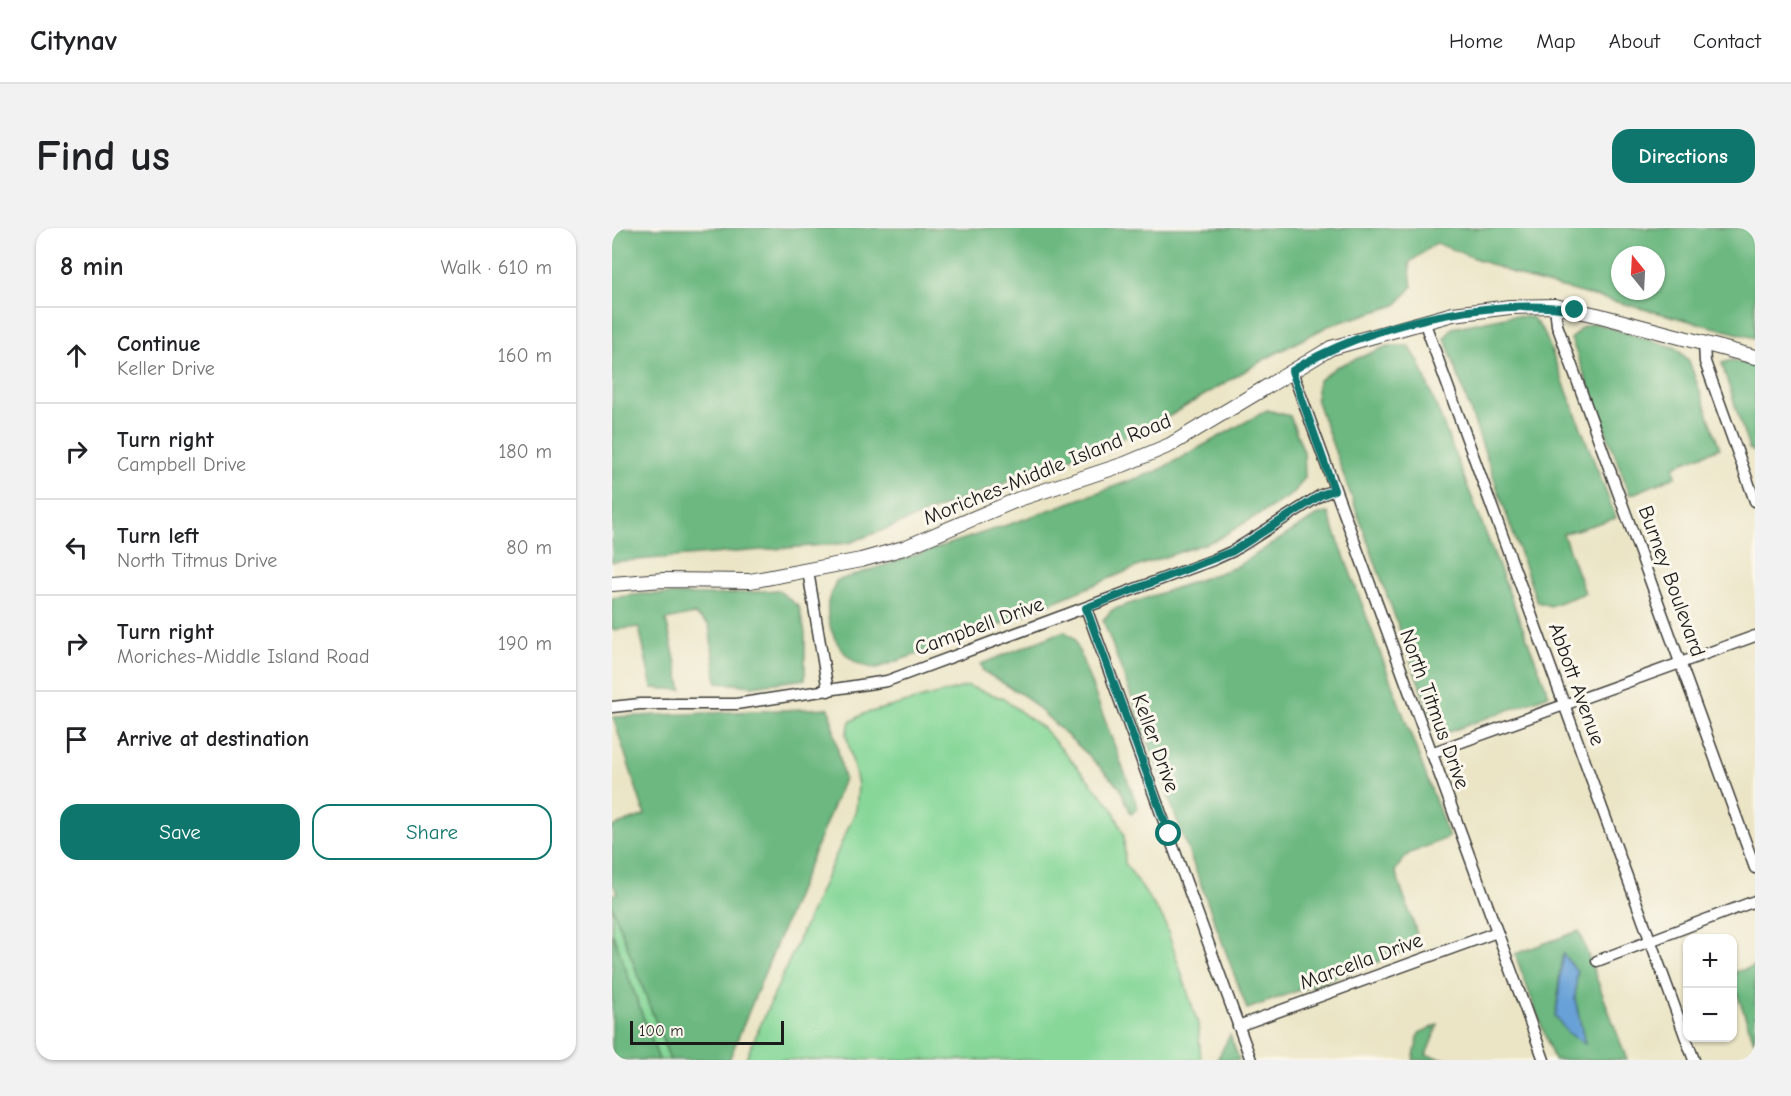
<!DOCTYPE html>
<html lang="en">
<head>
<meta charset="utf-8">
<style>
	:root { --surface:#fff; --page:#f2f2f2; --text:#202124; --muted:#757577; --line:#e0e0e0; --accent:#0f766e }
	body { margin:0; font-family:"Comic Neue",sans-serif; background:var(--page); color:var(--text) }
	.controls { position:absolute; right:18px; bottom:18px; display:grid; overflow:hidden; border-radius:12px; box-shadow:0 2px 4px #0004 }
	.controls button { width:54px; height:54px; display:grid; place-items:center; padding:0; border:0; border-bottom:2px solid var(--line); background:var(--surface); color:var(--text); font:30px sans-serif }
	.compass { position:absolute; left:999px; top:18px; width:54px; height:54px; border-radius:50%; background:var(--surface); box-shadow:0 2px 4px #0004; rotate:342deg }
	.scale { position:absolute; left:18px; bottom:15px; width:154px; box-sizing:border-box; padding-left:6px; border:3px solid #1c1c1c; border-top:0; font-size:16px; line-height:21px; white-space:nowrap; color:#1c1c1c; -webkit-text-stroke:4px #fbf7ec; paint-order:stroke }
	.stop { position:absolute; width:18px; height:18px; margin:-14px; border:4px solid #0f766e; border-radius:50%; background:#fff }
	.stop.end { background:#0f766e; border-color:#fff; box-shadow:0 2px 6px #0008 }
	.list { margin:0; padding:0; list-style:none }
	h2 { display:flex; justify-content:space-between; align-items:center; height:78px; margin:0; padding:0 24px; font-size:26px }
	h2 small { font-size:20px; font-weight:400; color:var(--muted) }
	.list li { display:grid; grid-template-columns:39px 1fr auto; gap:18px; align-items:center; box-sizing:border-box; height:96px; padding:0 24px; border-top:2px solid var(--line) }
	.list b { display:block; font-size:22px; white-space:nowrap }
	.list p { margin:0; font-size:20px; white-space:nowrap; color:var(--muted) }
	.list em { font-size:20px; font-style:normal; color:var(--muted) }
	.actions { display:flex; gap:12px; padding:18px 24px }
	.actions a { flex:1; padding:14px 0; border:2px solid var(--accent); border-radius:18px; text-align:center; font-size:21px; color:var(--accent) }
	.actions .main { background:var(--accent); color:#fff }
	.icon { flex:none; width:33px; height:33px; fill:none; stroke:currentColor; stroke-width:2; stroke-linecap:round; stroke-linejoin:round }
	.map { position:relative; flex:none; width:1143px; height:832px; overflow:hidden; border-radius:18px }
	header { display:flex; align-items:center; gap:36px; box-sizing:border-box; height:84px; padding:0 30px; background:var(--surface); border-bottom:2px solid var(--line) }
	header strong { font-size:28px }
	nav { display:flex; gap:33px; margin-inline-start:auto; font-size:21px }
	.intro { display:flex; align-items:center; justify-content:space-between; box-sizing:border-box; height:144px; padding:0 36px }
	h1 { margin:0; font-size:42px }
	.button { padding:15px 27px; border-radius:18px; background:var(--accent); color:#fff; font-size:21px; font-weight:700 }
	main { display:flex; gap:36px; padding:0 36px }
	aside { flex:1; background:var(--surface); border-radius:18px; box-shadow:0 2px 4px #0004 }
	.map>svg:first-child { display:block }
	.green { fill:#86d798; stroke:#517a5a; stroke-width:1.5 }
	.forest { fill:#6cb880; stroke:#446a4e; stroke-width:1.5; fill-rule:evenodd }
	.water { fill:#67a1d7; stroke:#425e7a; stroke-width:1.5 }
	.lines { fill:none; stroke-linecap:round; stroke-linejoin:round }
	.minor-casing { stroke:#3b3a36; stroke-width:13 }
	.major-casing { stroke:#3b3a36; stroke-width:16 }
	.minor { stroke:#fff; stroke-width:10 }
	.major { stroke:#fff; stroke-width:14 }
	.route { stroke:#0f766e; stroke-width:8 }
	.labels { text-anchor:middle; dominant-baseline:central; stroke-width:6; stroke-linejoin:round; paint-order:stroke }
	.street-label { font-size:21px; fill:#1c1c1c; stroke:#fbf7ec }
</style>
</head>
<body>
<header>
<strong>Citynav</strong>
<nav><a>Home</a><a>Map</a><a>About</a><a>Contact</a></nav>
</header>
<div class="intro"><h1>Find us</h1><a class="button">Directions</a></div>
<main>
<aside>
<h2>8 min<small>Walk · 610 m</small></h2>
<ul class="list">
<li><svg class="icon" aria-label="ahead" viewBox="0 0 24 24"><path d="M12 20V5M6 11l6-6 6 6"/></svg><div><b>Continue</b><p>Keller Drive</p></div><em>160 m</em></li>
<li><svg class="icon" aria-label="right" viewBox="0 0 24 24"><path d="M7 20v-9h11M14 6l5 5-5 5"/></svg><div><b>Turn right</b><p>Campbell Drive</p></div><em>180 m</em></li>
<li><svg class="icon" aria-label="left" viewBox="0 0 24 24"><path d="M17 20v-9H6M10 6l-5 5 5 5"/></svg><div><b>Turn left</b><p>North Titmus Drive</p></div><em>80 m</em></li>
<li><svg class="icon" aria-label="right" viewBox="0 0 24 24"><path d="M7 20v-9h11M14 6l5 5-5 5"/></svg><div><b>Turn right</b><p>Moriches-Middle Island Road</p></div><em>190 m</em></li>
<li><svg class="icon" aria-label="arrive" viewBox="0 0 24 24"><path d="M6 21V4h12l-3 4 3 4H6"/></svg><div><b>Arrive at destination</b></div></li>
</ul>
<div class="actions"><a class="main">Save</a><a>Share</a></div>
</aside>
<div class="map">
<svg width="1143" height="832" viewBox="0 0 1143 832">
	<rect width="100%" height="100%" fill="#fbf7ec"/>
	<filter id="ink" filterUnits="userSpaceOnUse"><feTurbulence type="fractalNoise" baseFrequency=".0167" numOctaves="2"/><feDisplacementMap in="SourceGraphic" scale="12" xChannelSelector="R" yChannelSelector="G"/><feConvolveMatrix kernelMatrix="1 2 1 2 8 2 1 2 1" color-interpolation-filters="sRGB"/></filter>
	<filter id="wash" filterUnits="userSpaceOnUse"><feTurbulence type="fractalNoise" baseFrequency=".008" numOctaves="4" result="noise"/><feDisplacementMap in="SourceGraphic" scale="24" xChannelSelector="R" yChannelSelector="G"/><feGaussianBlur stdDeviation="1.35" result="paint"/><feColorMatrix in="noise" values="0 0 0 0 0 0 0 0 0 0 0 0 0 0 0 0 0 1.4 0 .05"/><feComposite in="paint" operator="in"/></filter>
	<g filter="url(#wash)">
		<rect width="100%" height="100%" fill="#ebe5c6"/>
		<!-- green -->
		<g class="green">
			<polygon points="356,458 390,470 432,501 500,579 512,607 513,635 552,692 586,796 589,832 133,832 244,582 246,557 234,506 238,494 251,486"/>
			<polygon points="0,678 58,832 47,832 0,704"/>
		</g>
		<!-- forest -->
		<g class="forest">
			<path d="M0,0h1143v110l-227,-59 -92,-36 -27,20 3,24 -16,18 -68,21 -63,33 -114,68 -302,116 -237,19zM1008,27h36v36h-36z"/>
			<polygon points="898,88 920,89 932,104 1004,290 951,306 973,365 938,378 925,374 833,110 840,100"/>
			<polygon points="982,95 1064,120 1077,133 1108,220 1062,238 1064,248 1018,267 959,111 970,99"/>
			<polygon points="776,118 797,118 807,134 937,467 826,508 704,171 706,153 724,139"/>
			<polygon points="1120,132 1143,138 1143,224 1137,221 1113,146 1110,135"/>
			<path d="M655,182l23,6 14,36 1,25 -12,17 -77,46 -72,24 -155,65 -112,39c-30,0 -52,-34 -49,-65 1,-7 6,-15 8,-22l180,-59 141,-51z"/>
			<polygon points="716,285 837,609 796,626 783,643 804,703 804,720 635,781 491,392 500,382 624,339 707,286"/>
			<polygon points="166,362 187,379 193,405 193,451 140,458 105,454 97,397 82,386 54,392 70,462 40,460 27,399 0,402 0,370 31,366 100,367"/>
			<polygon points="452,403 462,410 526,580 519,586 508,560 474,525 414,469 371,443 369,436"/>
			<polygon points="217,480 232,551 117,832 58,832 0,678 0,667 5,665 0,654 0,599 33,587 1,489"/>
			<path d="M967,703l48,129h-73l-39,-106zM951,727l14,16 -2,28 10,44 -30,-27c5,-21 2,-41 8,-61z"/>
			<polygon points="0,704 47,832 0,832"/>
			<polygon points="1143,738 1143,813 1142,813 1121,754 1120,745"/>
			<polygon points="826,797 814,827 838,832 801,832 807,805"/>
			<polygon points="618,807 627,832 605,832"/>
		</g>
		<!-- water -->
		<path class="water" d="M951,726l14,17 -2,28 10,45 -18,-12 -12,-16c6,-21 3,-41 8,-62z"/>
	</g>
	<g filter="url(#ink)">
		<g class="lines">
			<!-- minor casing -->
			<g class="minor-casing">
				<g id="minor">
					<polyline points="943,78 945,97 1143,640"/>
					<polyline points="812,93 1082,832"/>
					<polyline points="1092,116 1093,134 1143,273"/>
					<polyline points="680,143 932,832"/>
					<polyline points="196,343 216,463"/>
					<polyline points="474,380 639,832"/>
					<polyline points="0,479 28,476 124,476 275,453 601,332 621,323 709,267 722,262"/>
					<polyline points="819,525 1143,408"/>
					<polyline points="985,733 1143,673"/>
					<polyline points="626,798 885,704"/>
				</g>
			</g>
			<!-- major casing -->
			<g class="major-casing">
				<polyline id="major" points="0,356 51,352 138,353 249,332 292,320 407,271 513,236 558,217 719,120 841,86 898,79 943,78 985,87 1143,129"/>
			</g>
			<!-- minor -->
			<use href="#minor" class="minor"/>
			<!-- major -->
			<use href="#major" class="major"/>
		</g>
	</g>
	<g class="lines" filter="url(#ink)">
		<!-- route -->
		<path class="route" d="M557,606l-83,-226 147,-57 88,-56 13,-5 -42,-119c71,-46 200,-75 283,-61"/>
	</g>
	<g class="labels">
		<!-- street labels -->
		<g class="street-label">
			<text transform="translate(435 241) rotate(-22)">Moriches-Middle Island Road</text>
			<text transform="translate(1060 353) rotate(70)">Burney Boulevard</text>
			<text transform="translate(367 398) rotate(-20)">Campbell Drive</text>
			<text transform="translate(965 456) rotate(70)">Abbott Avenue</text>
			<text transform="translate(823 481) rotate(70)">North Titmus Drive</text>
			<text transform="translate(544 515) rotate(70)">Keller Drive</text>
			<text transform="translate(749 733) rotate(-20)">Marcella Drive</text>
		</g>
	</g>
</svg>
<div class="controls">
<button>+</button>
<button>−</button>
</div>
<svg class="compass" viewBox="-18 -18 36 36"><path d="M0-13l5 13h-10z" fill="#e53935"/><path d="M0 13l5-13h-10z" fill="#757577"/></svg>
<div class="scale">100 m</div>
<div class="stop" style="left:557px;top:606px"></div>
<div class="stop end" style="left:963px;top:82px"></div>
</div>
</main>
</body>
</html>
